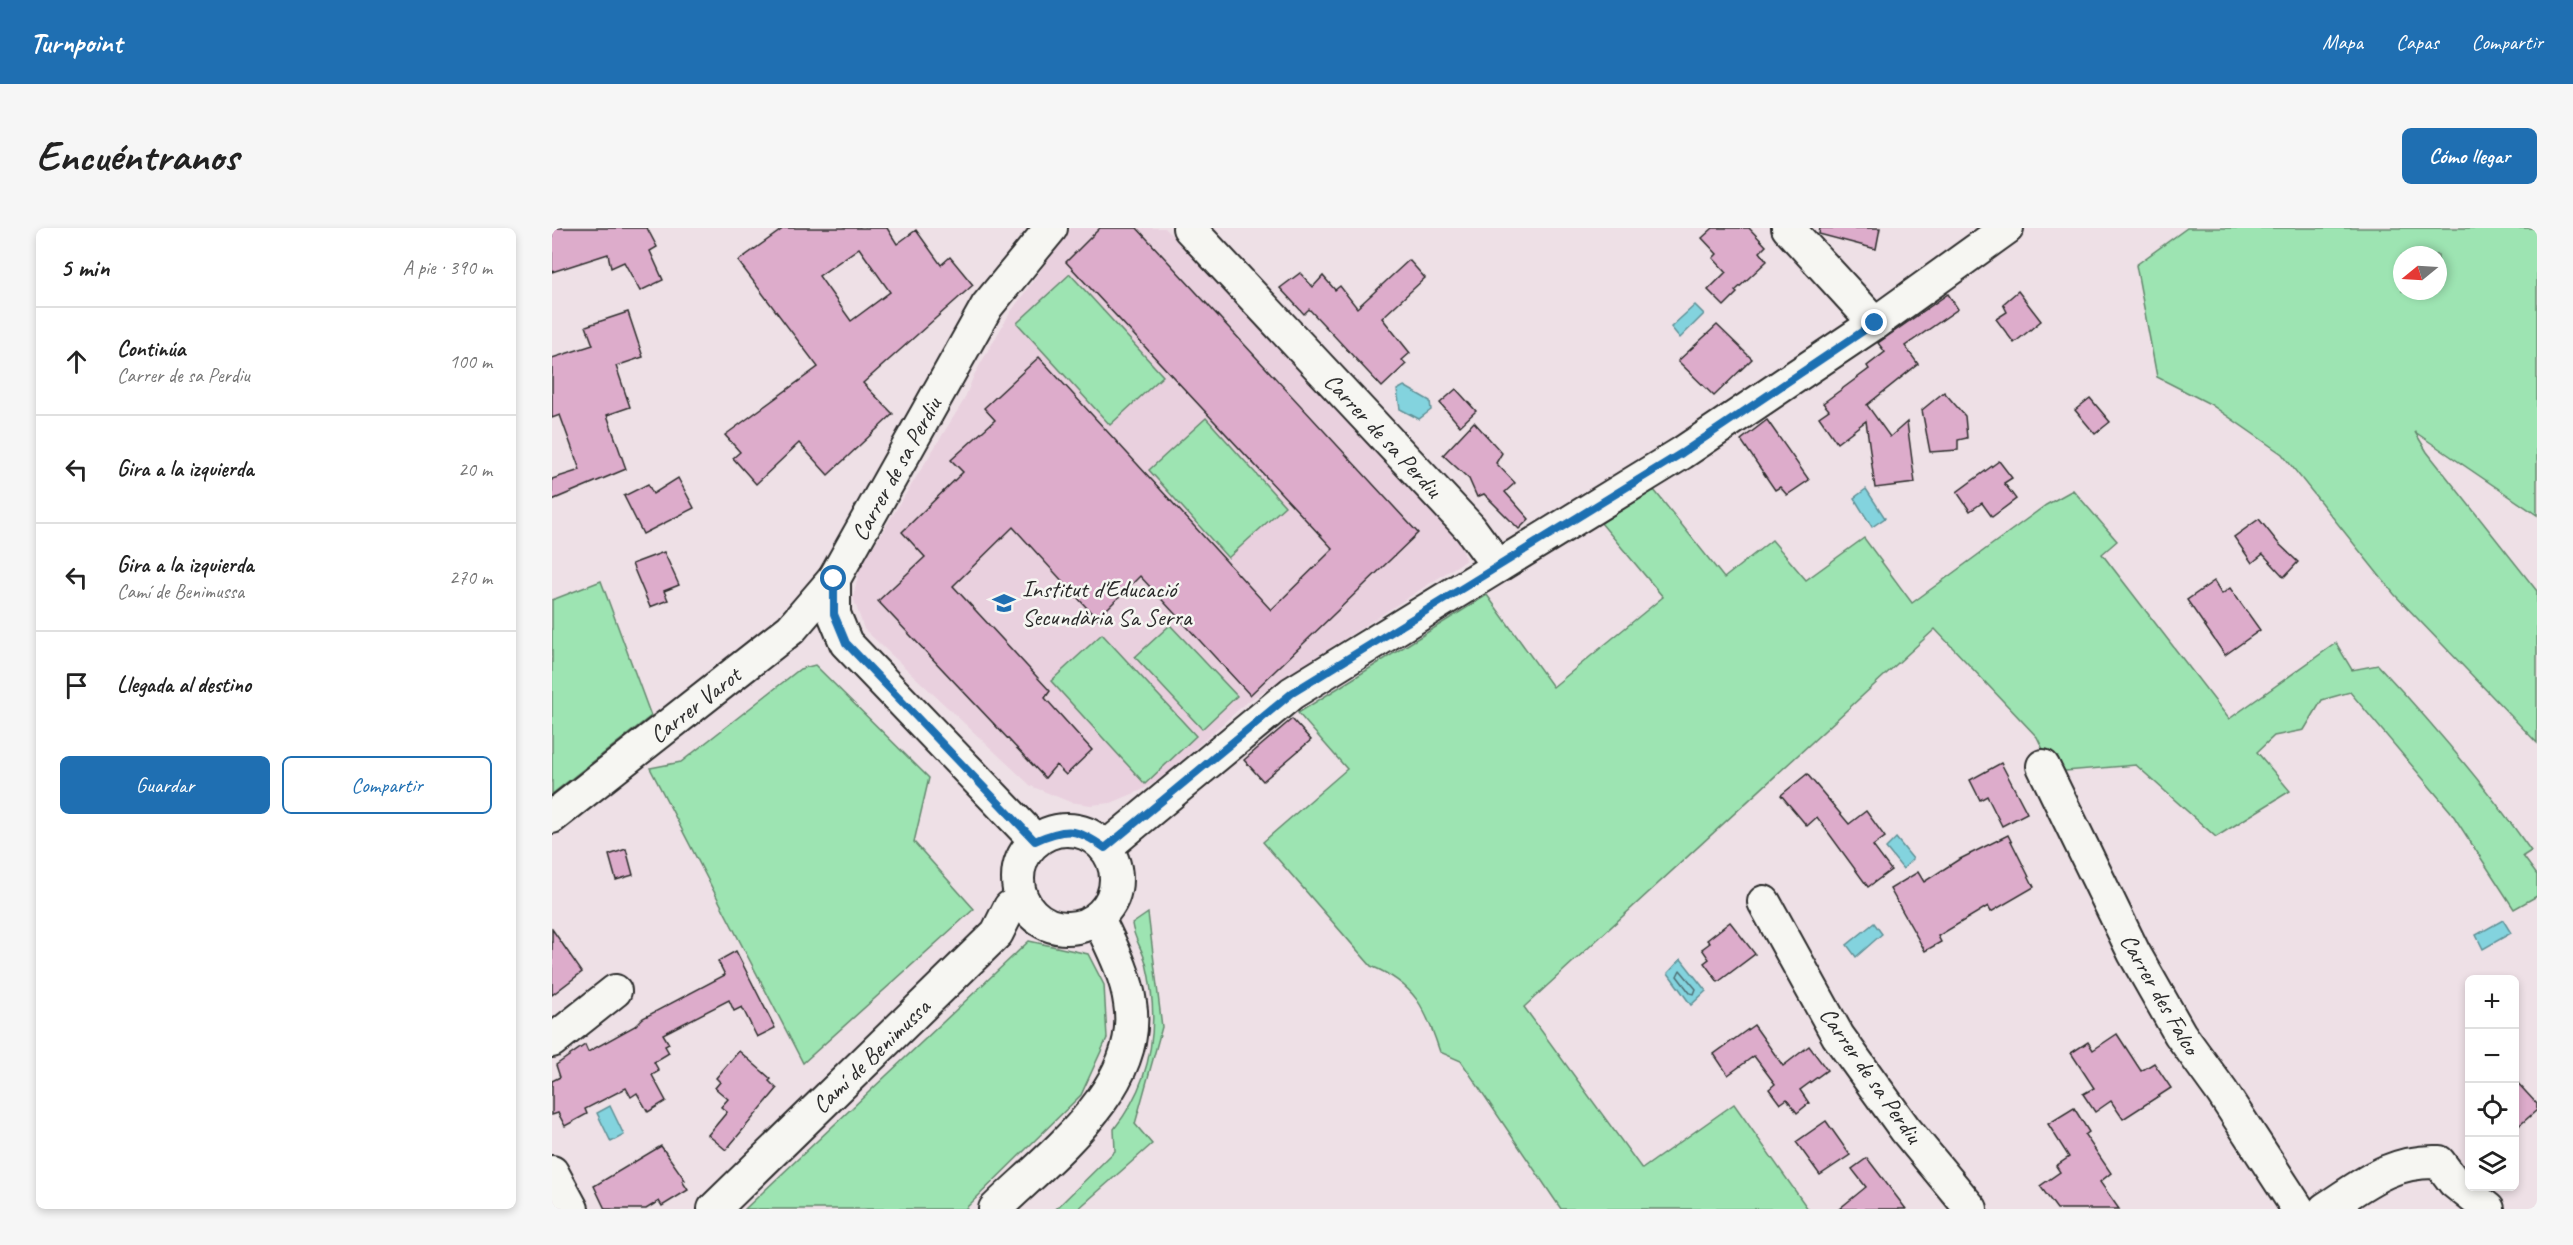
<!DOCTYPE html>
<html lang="es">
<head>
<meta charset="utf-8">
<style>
	:root { --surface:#fff; --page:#f6f6f6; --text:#222; --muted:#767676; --line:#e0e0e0; --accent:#1f6fb2 }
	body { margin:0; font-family:Caveat,sans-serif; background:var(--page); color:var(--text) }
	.controls { position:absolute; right:18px; bottom:18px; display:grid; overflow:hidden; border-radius:9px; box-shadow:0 3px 9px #0003 }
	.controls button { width:54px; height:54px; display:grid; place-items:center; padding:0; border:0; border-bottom:2px solid var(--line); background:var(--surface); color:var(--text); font:30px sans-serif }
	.compass { position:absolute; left:1841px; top:18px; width:54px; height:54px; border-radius:50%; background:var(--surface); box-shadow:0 3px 9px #0003; rotate:252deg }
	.stop { position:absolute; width:18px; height:18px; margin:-14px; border:4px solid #1f6fb2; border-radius:50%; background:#fff }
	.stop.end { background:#1f6fb2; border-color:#fff; box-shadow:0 2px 6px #0008 }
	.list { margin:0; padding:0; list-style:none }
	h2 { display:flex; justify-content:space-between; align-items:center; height:78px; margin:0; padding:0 24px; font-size:26px }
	h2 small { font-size:20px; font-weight:400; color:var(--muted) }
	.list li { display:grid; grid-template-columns:39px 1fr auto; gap:18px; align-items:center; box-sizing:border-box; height:108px; padding:0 24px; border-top:2px solid var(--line) }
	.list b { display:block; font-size:22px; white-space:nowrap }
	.list p { margin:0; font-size:20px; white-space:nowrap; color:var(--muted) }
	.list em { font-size:20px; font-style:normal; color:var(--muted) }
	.actions { display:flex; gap:12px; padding:18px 24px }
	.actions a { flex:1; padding:14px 0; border:2px solid var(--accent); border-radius:9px; text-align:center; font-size:21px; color:var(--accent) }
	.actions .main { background:var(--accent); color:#fff }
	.icon { flex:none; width:33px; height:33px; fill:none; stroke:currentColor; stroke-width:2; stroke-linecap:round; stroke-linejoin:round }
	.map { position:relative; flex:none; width:1985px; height:981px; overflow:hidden; border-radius:9px }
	header { display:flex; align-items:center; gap:36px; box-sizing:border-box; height:84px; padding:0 30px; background:var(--accent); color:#fff }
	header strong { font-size:28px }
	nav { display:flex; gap:33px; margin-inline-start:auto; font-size:21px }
	.intro { display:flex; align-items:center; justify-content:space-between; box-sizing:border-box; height:144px; padding:0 36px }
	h1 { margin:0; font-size:42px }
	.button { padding:15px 27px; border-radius:9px; background:var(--accent); color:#fff; font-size:21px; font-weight:700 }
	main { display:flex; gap:36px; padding:0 36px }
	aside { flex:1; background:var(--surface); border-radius:9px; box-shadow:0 3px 9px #0003 }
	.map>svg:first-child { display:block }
	.built { fill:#e9d0de }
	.green { fill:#9de4b2; stroke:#64886e; stroke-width:1.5; fill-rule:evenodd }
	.water { fill:#83d3de; stroke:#609096; stroke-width:1.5 }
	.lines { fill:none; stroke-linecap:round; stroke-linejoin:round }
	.shore { stroke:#4e6e73; stroke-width:1.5 }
	.building { fill:#ddaccb; stroke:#2b2b2b; stroke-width:1.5; fill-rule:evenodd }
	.minor-casing { stroke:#2b2b2b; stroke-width:36 }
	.minor { stroke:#f6f6f2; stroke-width:32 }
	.route { stroke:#1f6fb2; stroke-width:8 }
	.labels { text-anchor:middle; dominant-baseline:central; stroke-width:5; stroke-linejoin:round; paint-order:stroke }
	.street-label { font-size:24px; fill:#2b2b2b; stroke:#f6f6f2 }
	.poi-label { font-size:24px; fill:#2b2b2b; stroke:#f6f6f2; text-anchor:start }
</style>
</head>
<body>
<header>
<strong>Turnpoint</strong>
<nav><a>Mapa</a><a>Capas</a><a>Compartir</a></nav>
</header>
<div class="intro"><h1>Encuéntranos</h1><a class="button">Cómo llegar</a></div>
<main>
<aside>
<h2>5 min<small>A pie · 390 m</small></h2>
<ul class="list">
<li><svg class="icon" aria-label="ahead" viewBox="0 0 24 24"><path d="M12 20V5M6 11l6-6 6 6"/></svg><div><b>Continúa</b><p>Carrer de sa Perdiu</p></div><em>100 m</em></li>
<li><svg class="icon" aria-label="left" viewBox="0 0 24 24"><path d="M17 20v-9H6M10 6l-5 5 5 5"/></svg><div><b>Gira a la izquierda</b></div><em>20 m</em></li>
<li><svg class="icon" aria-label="left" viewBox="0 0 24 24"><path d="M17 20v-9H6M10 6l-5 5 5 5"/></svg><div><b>Gira a la izquierda</b><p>Camí de Benimussa</p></div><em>270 m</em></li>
<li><svg class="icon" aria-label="arrive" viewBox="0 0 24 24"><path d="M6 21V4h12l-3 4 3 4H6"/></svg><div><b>Llegada al destino</b></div></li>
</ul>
<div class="actions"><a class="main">Guardar</a><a>Compartir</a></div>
</aside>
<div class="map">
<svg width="1985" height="981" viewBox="0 0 1985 981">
	<rect width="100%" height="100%" fill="#eee0e6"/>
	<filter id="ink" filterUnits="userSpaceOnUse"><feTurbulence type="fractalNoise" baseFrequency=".0167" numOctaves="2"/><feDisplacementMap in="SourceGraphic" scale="12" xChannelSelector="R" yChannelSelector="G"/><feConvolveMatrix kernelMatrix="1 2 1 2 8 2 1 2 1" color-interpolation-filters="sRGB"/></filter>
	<g filter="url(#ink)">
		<!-- built -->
		<polygon class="built" points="519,0 613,0 907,312 914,332 695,474 611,549 590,562 559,575 539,577 518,574 479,558 312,401 301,369 308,340 412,172 422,147 458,85"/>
		<!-- green -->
		<g class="green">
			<path d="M1635,0h350v287l-122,-83 12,20 110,139v152l-143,-149 -112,-140 -72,-50 -53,-27 -21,-112zM1850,27h36v36h-36z"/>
			<polygon points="518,46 611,148 558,197 465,95"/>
			<polygon points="654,190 733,278 676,330 597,242"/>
			<path d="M1102,262l70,88 48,-38 34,40 58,-42 48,65 134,-98 27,-15 44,51 -15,13 127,165 107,-76 16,27 26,-5c55,59 107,120 153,186l-8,5 14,19v21l-23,13 -63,-97 -101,-120 -28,8 -18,30 -30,6 -17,16 33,39 -74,46 -80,-72 -82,7 -17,-35 -102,-108 -411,378 118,162 92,-65 74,105h-247l-100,-148 -21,-9c-14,-43 -25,-68 -69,-86l-108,-124 84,-73 -49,-56 189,-118 66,92 110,-90 -62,-74z"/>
			<polygon points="49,353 99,488 0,566 0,372"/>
			<polygon points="618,397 685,468 650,501 583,429"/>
			<polygon points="550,406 644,508 593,556 499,453"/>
			<polygon points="263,437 377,550 362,614 422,681 251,835 98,540 129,534 248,441"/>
			<path d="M596,685l14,114 -27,97 17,20 -74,65h-22l59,-58 -1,-22c39,-49 46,-107 32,-166 -4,-15 -12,-24 -14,-39z"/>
			<polygon points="477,713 536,726 552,757 555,810 529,867 413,981 193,981"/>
		</g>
		<!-- water -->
		<g class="water">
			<polygon points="1143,77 1152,86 1128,110 1119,99"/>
			<polygon points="852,158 878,173 879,182 867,191 848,181 845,162"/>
			<polygon points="1314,261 1333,290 1320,299 1302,270"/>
			<polygon points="1344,610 1361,631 1351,641 1334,620"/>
			<polygon points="1951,692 1959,705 1931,721 1924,707"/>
			<polygon points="1322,695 1330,706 1304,729 1295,717"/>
			<polygon points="1129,731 1154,763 1139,777 1116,745"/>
			<polygon points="58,878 72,907 59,914 45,885"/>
		</g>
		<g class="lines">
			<!-- shore -->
			<polygon class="shore" points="1128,742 1144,761 1142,766 1138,765 1125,748"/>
		</g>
		<!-- building -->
		<g class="building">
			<polygon points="0,0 95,0 105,19 98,23 111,52 88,63 72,34 59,40 56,26 0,44"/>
			<path d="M232,0h103l10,16 19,-14 25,35 9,-8 23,28 -110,98 30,31 -65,61 -29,-32 -43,41 -23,-26 7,-6 -15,-17 93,-68 -80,-106zM307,20l31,44 -39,29 -32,-45z"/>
			<polygon points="548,0 585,0 866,305 698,467 588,348 545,391 461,299 401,358 498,463 493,470 540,522 514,547 504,537 493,550 326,373 373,329 350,304 411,244 399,232 443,192 432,180 487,129 719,382 781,321 514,34"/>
			<polygon points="1161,0 1197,0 1214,18 1208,24 1215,33 1183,63 1185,65 1172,78 1156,62 1174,44 1161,30 1165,26 1150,10"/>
			<polygon points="1268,0 1328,0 1324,21 1267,6"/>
			<polygon points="857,32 873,50 830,90 858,125 850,132 854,136 830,159 757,81 752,86 728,60 748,45 761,59 771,48 783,62 788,58 805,80"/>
			<polygon points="1466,63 1489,93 1462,115 1444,91 1455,84 1451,76"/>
			<polygon points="1396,66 1406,81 1353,118 1366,136 1315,177 1338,209 1355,194 1363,255 1323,260 1314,193 1285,215 1267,189 1277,182 1271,175 1317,141 1315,138 1333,124 1326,115"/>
			<polygon points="76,84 91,129 64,138 78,179 55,187 74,241 0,272 0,251 28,242 8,187 0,190 0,130 41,117 34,98"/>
			<polygon points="1165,97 1200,131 1162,168 1126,133"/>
			<polygon points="904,161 924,183 908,198 888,175"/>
			<polygon points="1392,164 1413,188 1415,210 1406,212 1406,222 1378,224 1370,182"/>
			<polygon points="1538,170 1558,194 1543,206 1523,182"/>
			<polygon points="1215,192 1257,252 1235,267 1228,259 1223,262 1189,212"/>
			<polygon points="922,194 950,225 944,235 963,255 953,264 977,291 967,301 932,266 925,269 917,251 891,227"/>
			<polygon points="1447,233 1460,250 1452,255 1464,271 1440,289 1430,275 1418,283 1405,264"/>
			<polygon points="126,250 142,280 91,306 72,268 96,256 101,266"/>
			<polygon points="1707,291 1727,316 1746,334 1732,349 1711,326 1700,335 1682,309"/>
			<polygon points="112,324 127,357 112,363 116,372 98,379 80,336"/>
			<polygon points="1662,353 1670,366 1678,360 1708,402 1673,427 1635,372"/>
			<polygon points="740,491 759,512 711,553 692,532"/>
			<polygon points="1449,535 1475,585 1450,598 1435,568 1428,572 1418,552"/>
			<polygon points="1255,546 1297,596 1314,583 1333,609 1321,618 1339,642 1316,659 1265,589 1255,598 1229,567"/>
			<polygon points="1456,607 1482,659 1439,684 1436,678 1386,708 1389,714 1373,723 1338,661 1366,644 1372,654 1406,632"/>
			<polygon points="74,621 81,647 64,652 57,627"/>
			<polygon points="1178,694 1203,726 1166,754 1152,735 1157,731 1150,721 1158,715 1155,712"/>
			<polygon points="0,701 30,744 0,767"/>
			<polygon points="184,723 223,800 205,809 190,779 182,783 177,772 111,806 117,816 113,818 117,825 102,834 107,843 100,847 114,873 96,884 85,865 79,869 74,860 33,881 35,886 13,898 6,885 0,887 0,853 8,849 4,837 33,817 36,824 83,798 91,790 173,747 166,733"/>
			<polygon points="1202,797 1231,838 1257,818 1275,842 1248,862 1257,875 1245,885 1235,871 1228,876 1217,861 1223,856 1202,828 1176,847 1162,826"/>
			<polygon points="1565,806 1589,843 1602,835 1619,860 1571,891 1559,873 1543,884 1531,866 1542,860 1519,825 1536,814 1541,822"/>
			<polygon points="187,823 219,851 217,853 225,861 174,922 156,907 175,884 169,879 176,871 163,860 168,854 164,850"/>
			<polygon points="1962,851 1985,876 1985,882 1962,902"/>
			<polygon points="1522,880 1537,904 1533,907 1559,945 1548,954 1567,981 1505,981 1488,958 1508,944 1504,938 1517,929 1496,896"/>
			<polygon points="1274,893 1298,927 1268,947 1244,914"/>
			<polygon points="109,918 133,952 130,953 136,962 110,978 107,973 94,981 53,981 42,958"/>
			<polygon points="1315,930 1354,981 1287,981 1314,959 1300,941"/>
		</g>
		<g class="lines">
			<!-- minor casing -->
			<g class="minor-casing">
				<g id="minor">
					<polyline points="637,0 918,300 946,338"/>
					<polyline points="1236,0 1323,95"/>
					<polyline points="1491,538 1582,725 1628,806 1670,864 1746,981"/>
					<polyline points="0,589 239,401 282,351"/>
					<circle cx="515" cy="651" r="49"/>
					<polyline points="484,613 294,415 282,386 282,351 435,78 499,0"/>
					<polyline points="553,620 740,465 1130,225 1323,95 1455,0"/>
					<polyline points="1212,674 1286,808 1353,901 1419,981"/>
					<polyline points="0,813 63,763"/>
					<polyline points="0,944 20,981"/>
					<polyline points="162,981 445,705 458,679 471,673"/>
					<path d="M443,981c53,-52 149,-122 135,-206 -4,-30 -19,-57 -32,-85"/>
					<path d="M1773,981c39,-25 65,-49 114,-47l15,20 34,27"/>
				</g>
			</g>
			<!-- minor -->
			<use href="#minor" class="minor"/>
		</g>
	</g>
	<g class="lines" filter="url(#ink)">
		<!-- route -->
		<path class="route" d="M282,351v35l12,29 189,198c32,-14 42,-13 70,7l187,-155 390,-240 193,-130"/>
	</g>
	<!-- icons -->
	<defs>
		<g id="university-bare" transform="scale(1.8)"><path d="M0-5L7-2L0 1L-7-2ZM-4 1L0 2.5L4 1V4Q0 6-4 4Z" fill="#1f6fb2" stroke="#f6f6f2" stroke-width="2.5" paint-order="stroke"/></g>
	</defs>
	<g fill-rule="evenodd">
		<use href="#university-bare" x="452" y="375"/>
	</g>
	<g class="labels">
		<!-- street labels -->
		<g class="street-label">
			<text transform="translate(831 207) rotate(47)">Carrer de sa Perdiu</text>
			<text transform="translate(344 241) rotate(-61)">Carrer de sa Perdiu</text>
			<text transform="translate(143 477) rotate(-38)">Carrer Varot</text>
			<text transform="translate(1608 766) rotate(60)">Carrer des Falco</text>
			<text transform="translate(319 828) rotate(-44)">Camí de Benimussa</text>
			<text transform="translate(1319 847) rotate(55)">Carrer de sa Perdiu</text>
		</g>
		<!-- poi labels -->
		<g class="poi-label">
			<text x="470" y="361">Institut d'Educació<tspan x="470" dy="28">Secundària Sa Serra</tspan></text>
		</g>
	</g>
</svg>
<div class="controls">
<button>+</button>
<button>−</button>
<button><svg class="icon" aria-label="locate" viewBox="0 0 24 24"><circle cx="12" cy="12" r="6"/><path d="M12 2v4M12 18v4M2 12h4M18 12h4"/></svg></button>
<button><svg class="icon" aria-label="layers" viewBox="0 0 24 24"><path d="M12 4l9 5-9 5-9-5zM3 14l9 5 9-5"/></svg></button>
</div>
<svg class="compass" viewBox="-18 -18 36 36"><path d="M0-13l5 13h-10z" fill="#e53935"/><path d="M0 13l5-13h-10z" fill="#767676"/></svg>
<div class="stop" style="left:282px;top:351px"></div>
<div class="stop end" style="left:1323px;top:95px"></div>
</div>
</main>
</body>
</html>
